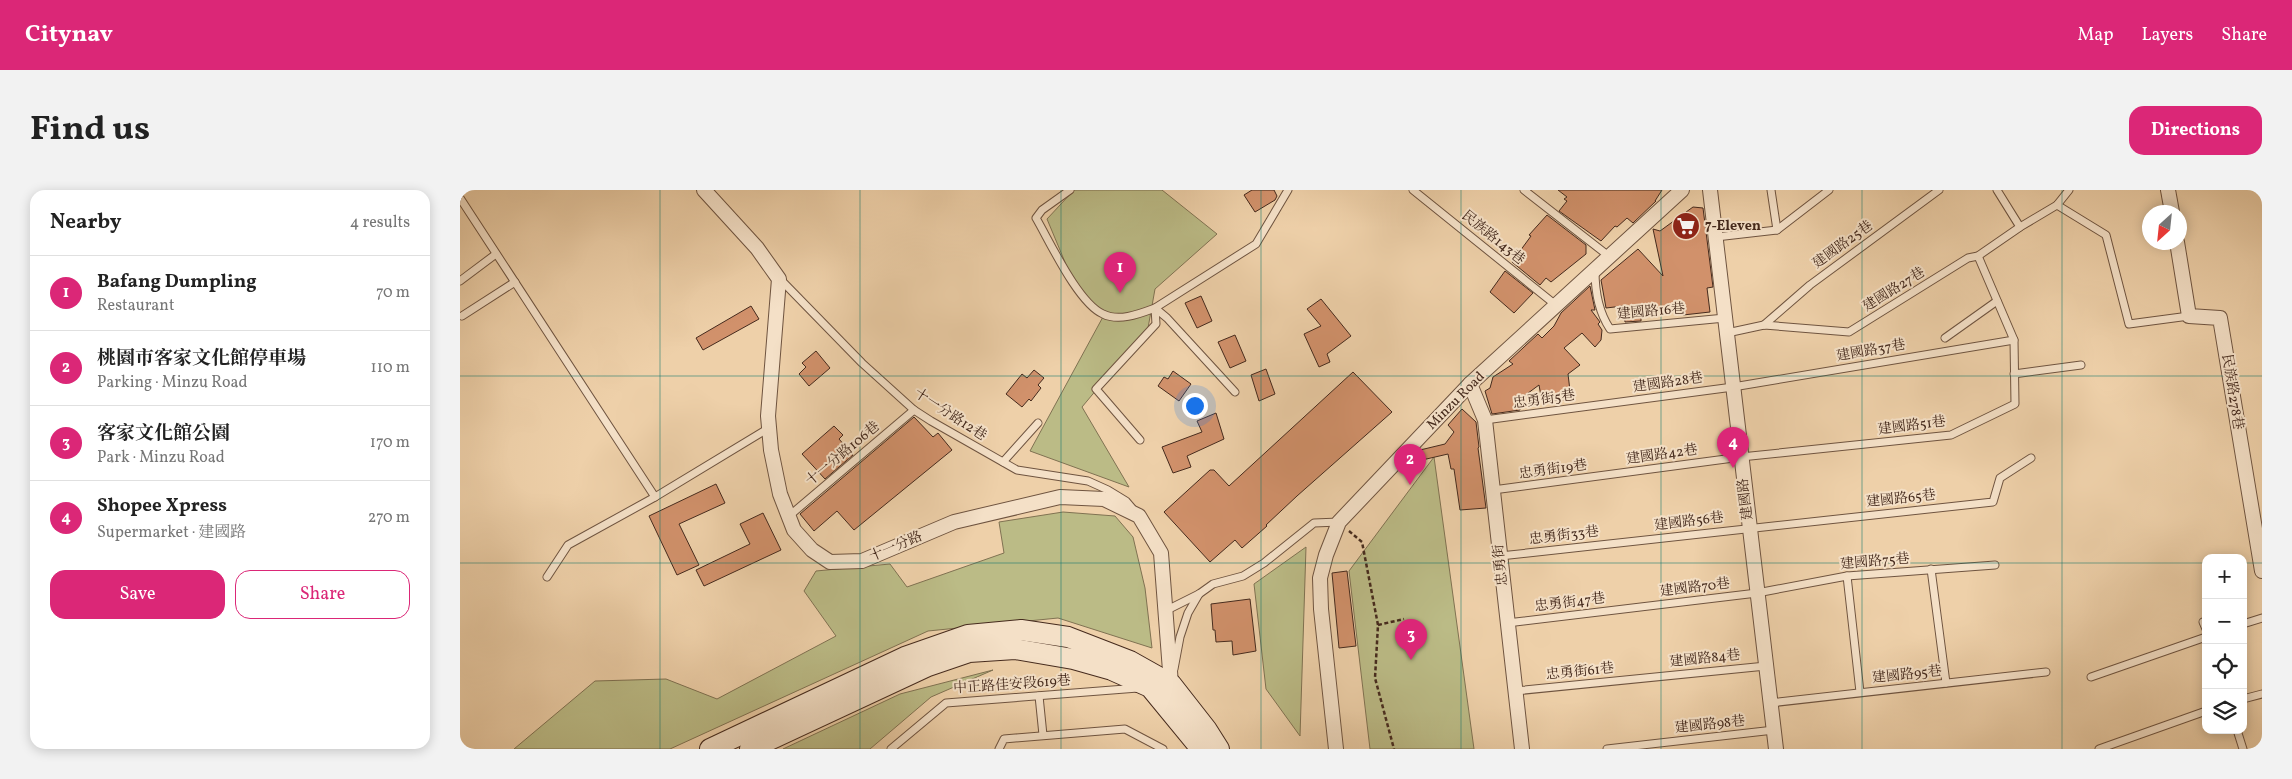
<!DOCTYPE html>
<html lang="en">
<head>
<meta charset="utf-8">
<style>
	:root { --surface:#fff; --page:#f2f2f2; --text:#222; --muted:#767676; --line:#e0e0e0; --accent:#db2777 }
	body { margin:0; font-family:Vollkorn,"Noto Serif TC",serif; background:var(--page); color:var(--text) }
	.controls { position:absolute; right:15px; bottom:15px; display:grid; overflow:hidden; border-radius:10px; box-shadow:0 2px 12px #0003 }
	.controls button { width:45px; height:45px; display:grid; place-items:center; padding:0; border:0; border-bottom:1px solid var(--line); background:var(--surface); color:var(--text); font:25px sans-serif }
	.compass { position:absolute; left:1682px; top:15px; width:45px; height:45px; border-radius:50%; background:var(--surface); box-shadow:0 2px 12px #0003; rotate:207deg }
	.you { position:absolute; left:734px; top:215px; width:18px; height:18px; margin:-12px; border:4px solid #fff; border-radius:50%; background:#1a73e8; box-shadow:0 0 0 8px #1a73e833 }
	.badge { display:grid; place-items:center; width:32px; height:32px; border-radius:50%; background:var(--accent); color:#fff; font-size:16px; font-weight:700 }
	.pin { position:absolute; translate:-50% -41px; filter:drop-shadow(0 1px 2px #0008) }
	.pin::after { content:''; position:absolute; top:26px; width:18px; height:15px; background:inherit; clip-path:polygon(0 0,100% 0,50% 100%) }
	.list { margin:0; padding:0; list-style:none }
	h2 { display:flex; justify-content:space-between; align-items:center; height:65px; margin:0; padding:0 20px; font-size:21px }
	h2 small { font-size:16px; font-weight:400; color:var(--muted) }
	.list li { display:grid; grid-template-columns:32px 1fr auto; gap:15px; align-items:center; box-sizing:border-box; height:75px; padding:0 20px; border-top:1px solid var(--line) }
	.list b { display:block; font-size:19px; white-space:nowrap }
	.list p { margin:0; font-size:16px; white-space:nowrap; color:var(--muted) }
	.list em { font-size:16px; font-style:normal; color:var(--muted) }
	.actions { display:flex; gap:10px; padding:15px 20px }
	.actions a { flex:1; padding:11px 0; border:1px solid var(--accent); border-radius:15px; text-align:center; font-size:18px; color:var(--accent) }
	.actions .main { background:var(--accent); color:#fff }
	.icon { flex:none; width:28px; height:28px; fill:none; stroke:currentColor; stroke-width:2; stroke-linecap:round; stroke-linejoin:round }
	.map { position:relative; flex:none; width:1802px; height:559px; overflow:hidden; border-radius:15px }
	header { display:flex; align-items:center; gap:30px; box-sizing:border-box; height:70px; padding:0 25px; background:var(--accent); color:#fff }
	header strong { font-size:24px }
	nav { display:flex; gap:28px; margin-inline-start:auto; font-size:18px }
	.intro { display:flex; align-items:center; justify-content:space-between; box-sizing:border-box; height:120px; padding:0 30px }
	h1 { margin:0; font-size:35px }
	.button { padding:12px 22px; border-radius:15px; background:var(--accent); color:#fff; font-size:18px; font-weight:700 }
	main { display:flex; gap:30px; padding:0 30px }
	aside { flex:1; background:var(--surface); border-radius:15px; box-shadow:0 2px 12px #0003 }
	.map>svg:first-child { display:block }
	.green { fill:#bbbb86; stroke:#807252 }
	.building { fill:#d1916b; stroke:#452a1d }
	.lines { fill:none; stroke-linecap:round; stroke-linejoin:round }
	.service-casing { stroke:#6f5440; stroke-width:9 }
	.minor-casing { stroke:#6f5440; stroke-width:16 }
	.secondary-casing { stroke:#452a1d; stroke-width:22 }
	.path { stroke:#452a1d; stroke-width:2.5; stroke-dasharray:4 2.5; stroke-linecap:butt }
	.service { stroke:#f4e0c7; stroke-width:7 }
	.minor { stroke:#f4e0c7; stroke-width:14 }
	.secondary { stroke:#f4e0c7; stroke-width:20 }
	.grid { fill:none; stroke:#0f766e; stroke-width:1; stroke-opacity:0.55 }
	.labels { text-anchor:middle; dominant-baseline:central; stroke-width:4; stroke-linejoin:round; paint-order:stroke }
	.poi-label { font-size:14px; font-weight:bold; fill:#452a1d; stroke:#f4e0c7; text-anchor:start }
	.street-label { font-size:14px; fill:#452a1d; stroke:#f4e0c7 }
</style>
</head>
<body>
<header>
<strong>Citynav</strong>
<nav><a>Map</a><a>Layers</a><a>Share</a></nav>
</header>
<div class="intro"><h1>Find us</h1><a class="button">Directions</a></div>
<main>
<aside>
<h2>Nearby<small>4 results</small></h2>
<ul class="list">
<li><span class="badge">1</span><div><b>Bafang Dumpling</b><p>Restaurant</p></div><em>70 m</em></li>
<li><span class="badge">2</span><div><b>桃園市客家文化館停車場</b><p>Parking · Minzu Road</p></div><em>110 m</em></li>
<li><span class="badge">3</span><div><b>客家文化館公園</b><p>Park · Minzu Road</p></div><em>170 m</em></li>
<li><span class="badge">4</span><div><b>Shopee Xpress</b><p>Supermarket · 建國路</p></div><em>270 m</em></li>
</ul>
<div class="actions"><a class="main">Save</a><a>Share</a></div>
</aside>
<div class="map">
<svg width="1802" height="559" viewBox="0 0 1802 559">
	<rect width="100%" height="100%" fill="#eed0a9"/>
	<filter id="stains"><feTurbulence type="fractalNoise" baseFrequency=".004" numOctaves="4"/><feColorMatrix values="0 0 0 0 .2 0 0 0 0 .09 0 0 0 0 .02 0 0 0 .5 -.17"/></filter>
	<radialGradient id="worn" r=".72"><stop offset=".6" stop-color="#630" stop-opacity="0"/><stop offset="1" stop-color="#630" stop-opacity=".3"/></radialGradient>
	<!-- green -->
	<g class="green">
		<polygon points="614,0 702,0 757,44 695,99 688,138 622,217 669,297 570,261 644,125 620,108 587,29"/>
		<polygon points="974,267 1014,559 910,559 889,381"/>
		<polygon points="603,322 655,326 673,347 685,398 692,458 598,428 468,441 210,559 54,559 135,491 206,489 257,509 376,446 344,401 356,381 430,374 447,397 544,363 539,332"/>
		<polygon points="846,357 840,546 806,499 794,394"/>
		<polygon points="533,480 471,507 410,559 323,559 440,504"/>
	</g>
	<!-- building -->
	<g class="building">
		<polygon points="792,0 814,0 817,6 815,10 795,22 784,5"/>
		<polygon points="1098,0 1202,0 1195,11 1196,11 1173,33 1167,28 1157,37 1155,36 1141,51 1099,21 1107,11 1104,9 1107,7"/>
		<polygon points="1233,17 1243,18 1253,97 1247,98 1250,122 1223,125 1221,117 1181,122 1181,131 1165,132 1163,116 1146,118 1141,90 1178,59 1203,86 1193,39 1200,41"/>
		<polygon points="1087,25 1126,55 1126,64 1091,92 1086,88 1080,95 1052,72 1071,46 1069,45"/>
		<polygon points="1045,81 1073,103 1054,123 1030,102"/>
		<polygon points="1130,96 1135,120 1131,120 1140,132 1138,134 1142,140 1141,150 1135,157 1122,143 1104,158 1120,175 1108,184 1111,209 1082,212 1079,195 1060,209 1060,220 1032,224 1025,201 1030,198 1033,187 1053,174 1049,171 1078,144 1082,148 1094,136 1101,123"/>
		<polygon points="741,106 752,131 737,138 725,113"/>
		<polygon points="861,109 891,146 867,164 870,172 859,177 844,144 861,136 847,119"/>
		<polygon points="291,116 299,129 243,160 236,148"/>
		<polygon points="775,145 786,171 770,178 758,152"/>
		<polygon points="356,161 370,178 349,196 339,184 346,177 342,173"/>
		<polygon points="806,179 815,204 799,211 791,185"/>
		<polygon points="574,180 584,188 578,195 581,198 571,211 569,209 562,217 546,204 562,184 567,188"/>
		<polygon points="713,181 731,194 719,211 698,196 704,187 708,189"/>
		<polygon points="893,182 932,222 837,306 806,335 807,336 782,358 775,350 750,372 704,322 750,280 754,280 769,296"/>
		<polygon points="1002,219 1016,232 1019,257 1018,258 1026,318 1000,320 994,279 991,279 988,264 962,270 960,260 985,254 994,242 988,235"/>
		<polygon points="756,223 764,249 727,266 731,277 713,283 702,257 742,242 737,231"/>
		<polygon points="454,227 473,247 478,243 492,260 394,340 377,321 354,341 340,324"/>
		<polygon points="374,236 383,245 379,249 393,265 365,289 342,264"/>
		<polygon points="256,294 265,313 219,334 239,375 217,385 189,326"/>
		<polygon points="303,323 321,360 244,396 236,380 290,354 280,334"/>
		<polygon points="887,381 896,456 879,458 872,383"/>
		<polygon points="790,409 796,461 773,465 772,451 756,452 755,440 753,440 751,414"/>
	</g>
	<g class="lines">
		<!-- service casing -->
		<g class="service-casing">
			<g id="service">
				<path d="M610,0l-28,20 -6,8c14,24 42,85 67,96 16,8 36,0 52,-6l12,10 68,74"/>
				<polyline points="953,0 1097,116"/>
				<polyline points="1064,0 1150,67"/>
				<polyline points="1311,0 1317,40"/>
				<polyline points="1537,0 1560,37"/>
				<polyline points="0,8 195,307"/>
				<polyline points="1597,15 1646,45 1669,134 1729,126"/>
				<polyline points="1256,47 1317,40 1369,0"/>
				<path d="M1135,81c0,20 3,40 15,58l115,-11"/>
				<polyline points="320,89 402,173 454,220 471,231 557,280 628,291 648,300 666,311 672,318"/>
				<polyline points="0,91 36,64"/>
				<polyline points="2,126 55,92"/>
				<polyline points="1304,135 1350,95 1479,0"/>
				<polyline points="1267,143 1304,135 1389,142 1508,68 1518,66 1560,37 1597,15 1609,0"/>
				<polyline points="1485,148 1537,111"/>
				<polyline points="1554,184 1621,175"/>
				<polyline points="1025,230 1273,197 1554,150"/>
				<polyline points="680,250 636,199 696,134 695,118 796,54 828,0"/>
				<polyline points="543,272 578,233"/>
				<polyline points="1033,300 1281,267 1491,245 1555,214 1554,150 1518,66"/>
				<polyline points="329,326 454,220"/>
				<polyline points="1040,366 1533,312 1540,288 1571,268"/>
				<polyline points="1471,379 1486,493"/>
				<polyline points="1387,386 1400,502"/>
				<polyline points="87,387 108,355 195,307 309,238"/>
				<polyline points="705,421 739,404 753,394 783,386 804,373 854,333 879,332"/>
				<polyline points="1743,432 1746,439"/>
				<polyline points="1047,433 1297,403 1387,386 1535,375"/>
				<polyline points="1783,434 1802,428"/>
				<polyline points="714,479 720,447 728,423 739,404"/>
				<polyline points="1631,487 1746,447"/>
				<polyline points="1055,501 1306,476"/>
				<polyline points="579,506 583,545"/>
				<polyline points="1783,509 1802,504"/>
				<polyline points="1310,513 1586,482"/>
				<polyline points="1777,540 1783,559"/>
				<polyline points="431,559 486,513 678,498"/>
				<polyline points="539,559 544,549 665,539 703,559"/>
				<polyline points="1147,559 1314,540"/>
				<polyline points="1639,559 1746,521"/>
			</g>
		</g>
		<!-- minor casing -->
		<g class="minor-casing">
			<g id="minor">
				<polyline points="244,0 297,58 319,89 308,226 311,260 320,304 334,340 352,360 370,372 402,371 494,332 600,307 644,309 679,326 701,363 711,494"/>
				<polyline points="1250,0 1316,559"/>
				<polyline points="1708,0 1712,22"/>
				<polyline points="1717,52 1729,126 1760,128 1802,381"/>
				<polyline points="1010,194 1025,230 1062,559"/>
				<polyline points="876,559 861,419 860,388 866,365 879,332 1010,194 1222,0"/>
			</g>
		</g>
		<!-- secondary casing -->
		<g class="secondary-casing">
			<g id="secondary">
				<polyline points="250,559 445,467 508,445 561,440 608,447 670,471 711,494 747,540 759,559"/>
				<polyline points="290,559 468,476 509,462 555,459 613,469 652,480 690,497 741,559"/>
			</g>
		</g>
		<!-- path -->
		<g class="path">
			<polyline points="889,341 902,352 918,435 915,488 934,559"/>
			<polyline points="918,435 944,429"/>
		</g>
		<!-- service -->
		<use href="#service" class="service"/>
		<!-- minor -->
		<use href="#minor" class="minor"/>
		<!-- secondary -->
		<use href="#secondary" class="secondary"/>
	</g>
	<!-- grid -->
	<path class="grid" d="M200,0v559M400,0v559M601,0v559M801,0v559M1001,0v559M1201,0v559M1402,0v559M1602,0v559M0,186h1802M0,373h1746M1783,373h19"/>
	<!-- icons -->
	<defs>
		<g id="supermarket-disc" transform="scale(1.4375)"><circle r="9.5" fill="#8f2418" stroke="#f4e0c7"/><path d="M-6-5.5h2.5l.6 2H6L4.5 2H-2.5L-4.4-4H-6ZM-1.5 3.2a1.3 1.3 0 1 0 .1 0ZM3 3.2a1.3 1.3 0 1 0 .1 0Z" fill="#fff"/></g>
	</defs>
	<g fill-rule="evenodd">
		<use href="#supermarket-disc" x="1226" y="36"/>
	</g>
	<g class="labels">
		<!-- poi labels -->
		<g class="poi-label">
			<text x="1245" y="36">7-Eleven</text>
		</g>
		<!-- street labels -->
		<g class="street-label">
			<text transform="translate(1033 48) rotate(39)">民族路143巷</text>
			<text transform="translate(1383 55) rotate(-36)">建國路25巷</text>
			<text transform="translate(1434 100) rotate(-32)">建國路27巷</text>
			<text transform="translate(1191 122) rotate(-5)">建國路16巷</text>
			<text transform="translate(1411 161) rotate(-10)">建國路37巷</text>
			<text transform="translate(1208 193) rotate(-8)">建國路28巷</text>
			<text transform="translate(1772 202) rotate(81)">民族路278巷</text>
			<text transform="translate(1084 210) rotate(-8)">忠勇街5巷</text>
			<text transform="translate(996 211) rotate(-45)">Minzu Road</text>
			<text transform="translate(490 225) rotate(33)">十一分路12巷</text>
			<text transform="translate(1452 236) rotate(-7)">建國路51巷</text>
			<text transform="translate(383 264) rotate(-40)">十一分路106巷</text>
			<text transform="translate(1202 265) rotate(-8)">建國路42巷</text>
			<text transform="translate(1093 280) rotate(-8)">忠勇街19巷</text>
			<text transform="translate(1286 309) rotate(-97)">建國路</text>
			<text transform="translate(1441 309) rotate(-6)">建國路65巷</text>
			<text transform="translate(1229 332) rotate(-7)">建國路56巷</text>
			<text transform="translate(1104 346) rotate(-7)">忠勇街33巷</text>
			<text transform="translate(436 357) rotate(-23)">十一分路</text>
			<text transform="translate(1415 372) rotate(-5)">建國路75巷</text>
			<text transform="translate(1041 375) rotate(-96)">忠勇街</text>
			<text transform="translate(1235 398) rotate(-7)">建國路70巷</text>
			<text transform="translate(1110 413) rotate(-7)">忠勇街47巷</text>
			<text transform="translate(1245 469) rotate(-6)">建國路84巷</text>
			<text transform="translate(1120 482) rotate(-6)">忠勇街61巷</text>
			<text transform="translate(1447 485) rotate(-6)">建國路95巷</text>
			<text transform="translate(552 495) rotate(-4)">中正路佳安段619巷</text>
			<text transform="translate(1250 535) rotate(-6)">建國路98巷</text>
		</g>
	</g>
	<rect width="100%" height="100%" filter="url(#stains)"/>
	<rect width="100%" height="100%" fill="url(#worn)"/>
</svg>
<div class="controls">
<button>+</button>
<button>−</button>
<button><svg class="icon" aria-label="locate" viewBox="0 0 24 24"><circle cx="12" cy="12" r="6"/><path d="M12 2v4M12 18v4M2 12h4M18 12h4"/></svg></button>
<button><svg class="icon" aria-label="layers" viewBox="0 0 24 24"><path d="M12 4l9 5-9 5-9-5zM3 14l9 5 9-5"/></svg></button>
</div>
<svg class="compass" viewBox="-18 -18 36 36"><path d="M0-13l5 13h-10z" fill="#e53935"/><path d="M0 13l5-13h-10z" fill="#767676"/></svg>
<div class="you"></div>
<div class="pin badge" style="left:660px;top:103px">1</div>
<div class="pin badge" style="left:950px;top:295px">2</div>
<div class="pin badge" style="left:951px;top:470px">3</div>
<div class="pin badge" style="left:1273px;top:278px">4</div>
</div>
</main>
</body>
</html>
